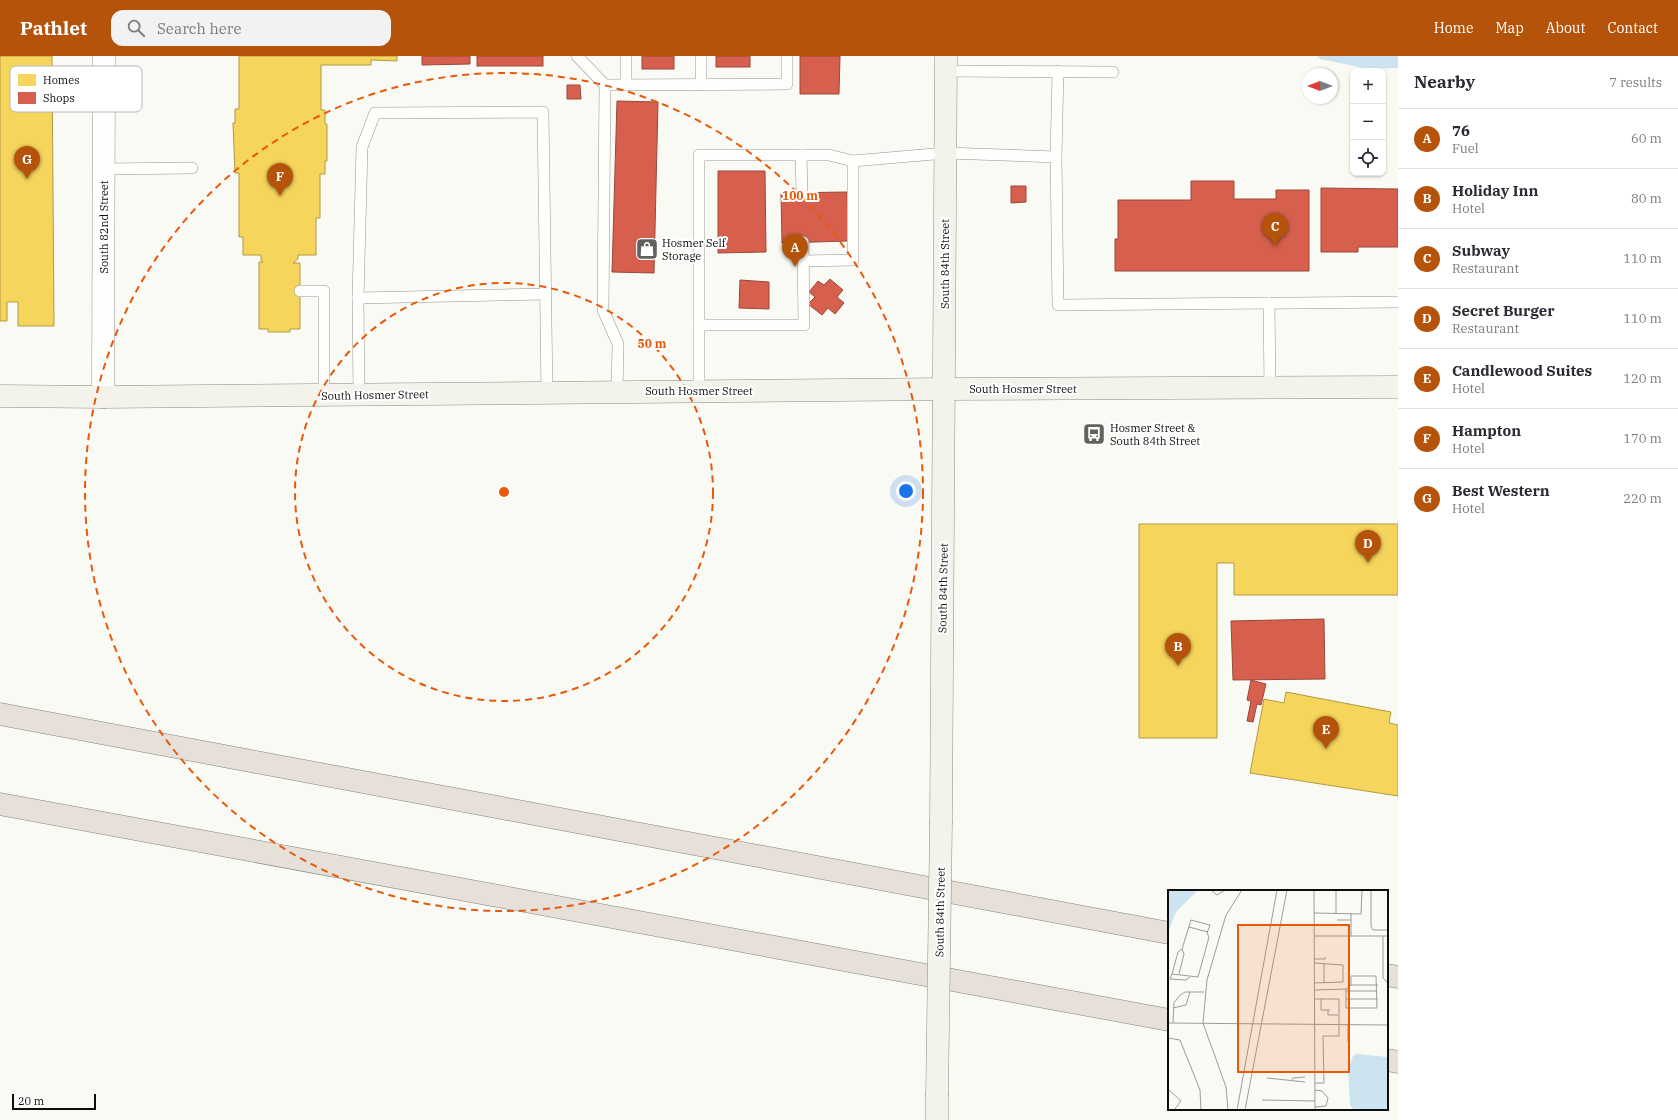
<!DOCTYPE html>
<html lang="en">
<head>
<meta charset="utf-8">
<style>
	:root { --surface:#fff; --page:#f2f2f3; --text:#2b2b33; --muted:#7c7c81; --line:#e1e1e2; --accent:#b45309 }
	body { margin:0; font-family:"IBM Plex Serif",serif; background:var(--page); color:var(--text) }
	.controls { position:absolute; right:12px; top:12px; display:grid; overflow:hidden; border-radius:8px; box-shadow:0 1px 3px #0004 }
	.controls button { width:36px; height:36px; display:grid; place-items:center; padding:0; border:0; border-bottom:1px solid var(--line); background:var(--surface); color:var(--text); font:20px sans-serif }
	.compass { position:absolute; left:1302px; top:12px; width:36px; height:36px; border-radius:50%; background:var(--surface); box-shadow:0 1px 3px #0004; rotate:270deg }
	.scale { position:absolute; left:12px; bottom:10px; width:84px; box-sizing:border-box; padding-left:4px; border:2px solid #0e0e0e; border-top:0; font-size:11px; line-height:14px; white-space:nowrap; color:#0e0e0e; -webkit-text-stroke:3px #fff; paint-order:stroke }
	.you { position:absolute; left:906px; top:435px; width:14px; height:14px; margin:-10px; border:3px solid #fff; border-radius:50%; background:#1a73e8; box-shadow:0 0 0 6px #1a73e833 }
	.badge { display:grid; place-items:center; width:26px; height:26px; border-radius:50%; background:var(--accent); color:#fff; font-size:13px; font-weight:700 }
	.pin { position:absolute; translate:-50% -33px; filter:drop-shadow(0 1px 2px #0008) }
	.pin::after { content:''; position:absolute; top:21px; width:14px; height:12px; background:inherit; clip-path:polygon(0 0,100% 0,50% 100%) }
	.list { margin:0; padding:0; list-style:none }
	h2 { display:flex; justify-content:space-between; align-items:center; height:52px; margin:0; padding:0 16px; font-size:17px }
	h2 small { font-size:13px; font-weight:400; color:var(--muted) }
	.list li { display:grid; grid-template-columns:26px 1fr auto; gap:12px; align-items:center; box-sizing:border-box; height:60px; padding:0 16px; border-top:1px solid var(--line) }
	.list b { display:block; font-size:15px; white-space:nowrap }
	.list p { margin:0; font-size:13px; white-space:nowrap; color:var(--muted) }
	.list em { font-size:13px; font-style:normal; color:var(--muted) }
	.icon { flex:none; width:22px; height:22px; fill:none; stroke:currentColor; stroke-width:2; stroke-linecap:round; stroke-linejoin:round }
	.map { position:relative; flex:none; width:1398px; height:1064px; overflow:hidden }
	header { display:flex; align-items:center; gap:24px; box-sizing:border-box; height:56px; padding:0 20px; background:var(--accent); color:#fff }
	header strong { font-size:19px }
	nav { display:flex; gap:22px; margin-inline-start:auto; font-size:14px }
	.search { width:280px; height:36px; background:var(--page); display:flex; align-items:center; gap:10px; box-sizing:border-box; padding:0 14px; border-radius:12px; color:var(--muted); font-size:15px }
	main { display:flex }
	aside { flex:1; background:var(--surface) }
	.map>svg:first-child { display:block }
	.water { fill:#cee3f0 }
	.homes { fill:#f6d55c; stroke:#b09945 }
	.shops { fill:#d6604d; stroke:#9a473a }
	.lines { fill:none; stroke-linecap:round; stroke-linejoin:round }
	.service-casing { stroke:#949492; stroke-width:12 }
	.minor-casing { stroke:#949492; stroke-width:23 }
	.secondary-casing { stroke:#8b8b88; stroke-width:23 }
	.motorway-casing { stroke:#82827f; stroke-width:23 }
	.service { stroke:#fefefd; stroke-width:11 }
	.minor { stroke:#fefefd; stroke-width:22 }
	.secondary { stroke:#f4f3eb; stroke-width:22 }
	.motorway { stroke:#e7e0d8; stroke-width:22 }
	.secondary-bridge-casing { stroke:#8b8b88; stroke-width:23; stroke-linecap:butt }
	.secondary-bridge { stroke:#f4f3eb; stroke-width:22 }
	.ring { fill:none; stroke:#e8590c; stroke-width:2; stroke-dasharray:7 5 }
	.labels { text-anchor:middle; dominant-baseline:central; stroke-width:4; stroke-linejoin:round; paint-order:stroke }
	.street-label { font-size:11px; fill:#0e0e0e; stroke:#fff }
	.poi-label { font-size:11px; fill:#0e0e0e; stroke:#fff; text-anchor:start }
	.inset-road { fill:none; stroke:#9c9c98; stroke-width:1 }
	.view { fill:#e8590c; fill-opacity:0.15; stroke:#e8590c; stroke-width:2 }
	.inset-edge { fill:none; stroke:#0e0e0e; stroke-width:2 }
	.key { fill:#fff; stroke:#b7b7b7; stroke-width:1 }
	.key-label { font-size:11px; fill:#0e0e0e }
	.centre { fill:#e8590c; stroke:#fff; stroke-width:2 }
	.ring-label { font-size:12px; text-anchor:middle; font-weight:bold; fill:#e8590c; stroke:#fff; stroke-width:4; stroke-linejoin:round; paint-order:stroke }
</style>
</head>
<body>
<header>
<strong>Pathlet</strong>
<div class="search"><svg class="icon" aria-label="search" viewBox="0 0 24 24"><circle cx="10" cy="10" r="6"/><path d="M15 15l6 6"/></svg>Search here</div>
<nav><a>Home</a><a>Map</a><a>About</a><a>Contact</a></nav>
</header>
<main>
<div class="map">
<svg width="1398" height="1064" viewBox="0 0 1398 1064">
	<rect width="100%" height="100%" fill="#fafaf4"/>
	<!-- water -->
	<polygon class="water" points="1317,0 1398,0 1398,12 1368,13 1320,3"/>
	<!-- homes -->
	<g class="homes">
		<polygon points="0,0 52,0 54,270 18,270 18,246 7,246 7,265 0,265"/>
		<polygon points="239,0 397,0 397,5 371,4 371,9 321,9 321,54 325,54 325,68 327,68 327,105 325,105 325,118 320,118 320,162 316,162 316,199 298,199 298,203 293,207 300,207 300,273 290,273 290,276 268,276 268,273 259,273 259,206 263,206 261,204 261,199 243,199 243,181 239,181 239,117 235,117 233,67 235,67 235,53 239,53"/>
		<polygon points="1139,468 1398,468 1398,539 1234,539 1234,507 1217,507 1217,682 1139,682"/>
		<polygon points="1286,636 1391,656 1389,667 1398,669 1398,740 1250,717 1264,643 1284,647"/>
	</g>
	<!-- shops -->
	<g class="shops">
		<polygon points="422,0 470,0 470,8 422,9"/>
		<rect x="477" y="0" width="66" height="10"/>
		<rect x="642" y="0" width="32" height="13"/>
		<rect x="716" y="0" width="34" height="11"/>
		<polygon points="800,0 840,0 839,38 800,38"/>
		<polygon points="567,29 580,29 581,43 567,43"/>
		<polygon points="617,45 658,46 654,217 612,216"/>
		<polygon points="718,115 765,115 766,196 718,197"/>
		<polygon points="1191,125 1234,125 1234,143 1276,143 1276,134 1309,134 1309,215 1115,215 1115,183 1118,183 1118,144 1191,144"/>
		<polygon points="1011,130 1026,130 1026,146 1011,147"/>
		<polygon points="1321,132 1398,133 1398,191 1358,191 1358,196 1321,196"/>
		<polygon points="847,136 848,185 782,187 781,137"/>
		<polygon points="830,223 843,234 837,241 844,247 835,258 828,252 822,259 808,248 815,241 809,236 818,225 824,229"/>
		<polygon points="740,224 769,226 769,253 739,252"/>
		<polygon points="1324,563 1325,623 1233,624 1231,565"/>
		<polygon points="1251,624 1266,628 1261,649 1257,648 1253,666 1247,665 1251,645 1247,644"/>
	</g>
	<g class="lines">
		<!-- service casing -->
		<g class="service-casing">
			<g id="service">
				<polyline points="577,0 605,29 603,254 618,288 617,336"/>
				<polyline points="701,0 701,29"/>
				<polyline points="946,15 1113,16"/>
				<polyline points="605,29 787,28 787,0"/>
				<polyline points="626,29 626,0"/>
				<polyline points="801,99 802,137"/>
				<polyline points="1056,101 1058,15"/>
				<polyline points="104,113 192,112"/>
				<polyline points="803,205 853,204 853,105"/>
				<polyline points="300,235 324,235 324,339"/>
				<polyline points="358,242 545,238"/>
				<polyline points="1269,247 1270,332"/>
				<polyline points="699,269 804,269 803,186"/>
				<polyline points="699,336 699,99 829,99 853,105 946,97 1056,101 1058,249 1398,246"/>
				<polyline points="359,339 358,242 362,91 375,57 543,56 547,337"/>
			</g>
		</g>
		<!-- minor casing -->
		<g class="minor-casing">
			<polyline id="minor" points="103,341 104,0"/>
		</g>
		<!-- secondary casing -->
		<g class="secondary-casing">
			<g id="secondary">
				<polyline points="0,340 103,341 944,333 1398,331"/>
				<polyline points="941,766 946,0"/>
				<polyline points="937,1064 937,1040"/>
			</g>
		</g>
		<!-- motorway casing -->
		<g class="motorway-casing">
			<g id="motorway">
				<polyline points="0,658 1169,877"/>
				<polyline points="0,748 1169,964"/>
				<polyline points="1387,919 1398,921"/>
				<polyline points="1387,1004 1398,1006"/>
			</g>
		</g>
		<!-- service -->
		<use href="#service" class="service"/>
		<!-- minor -->
		<use href="#minor" class="minor"/>
		<!-- secondary -->
		<use href="#secondary" class="secondary"/>
		<!-- motorway -->
		<use href="#motorway" class="motorway"/>
		<!-- secondary-bridge casing -->
		<g class="secondary-bridge-casing">
			<polyline id="secondary-bridge" points="937,1040 941,766"/>
		</g>
		<!-- secondary-bridge -->
		<use href="#secondary-bridge" class="secondary-bridge"/>
	</g>
	<!-- distance rings -->
	<g class="ring">
		<circle cx="504" cy="436" r="209"/>
		<circle cx="504" cy="436" r="419"/>
	</g>
	<!-- icons -->
	<defs>
		<g id="shop-square" transform="scale(1.15)"><rect x="-9" y="-9" width="18" height="18" rx="4" fill="#61615e" stroke="#fff"/><path d="M-5-2.5h2.3a2.7 3.5 0 0 1 5.4 0H5L5.5 6h-11ZM-1.5-2.5h3a1.5 2.3 0 0 0-3 0Z" fill="#fff"/></g>
		<g id="bus-square" transform="scale(1.15)"><rect x="-9" y="-9" width="18" height="18" rx="4" fill="#61615e" stroke="#fff"/><path d="M-5-6H5V4H4V6H2V4H-2V6H-4V4H-5ZM-3.5-4V0h7V-4ZM-3.5 1.2v1.5H-2V1.2ZM2 1.2v1.5H3.5V1.2Z" fill="#fff"/></g>
	</defs>
	<g fill-rule="evenodd">
		<use href="#shop-square" x="647" y="193"/>
		<use href="#bus-square" x="1094" y="378"/>
	</g>
	<g class="labels">
		<!-- street labels -->
		<g class="street-label">
			<text transform="translate(104 171) rotate(-90)">South 82nd Street</text>
			<text transform="translate(945 208) rotate(-90)">South 84th Street</text>
			<text x="1023" y="333">South Hosmer Street</text>
			<text x="699" y="335">South Hosmer Street</text>
			<text transform="translate(375 339) rotate(-1)">South Hosmer Street</text>
			<text transform="translate(943 532) rotate(-89)">South 84th Street</text>
			<text transform="translate(940 856) rotate(-89)">South 84th Street</text>
		</g>
		<!-- poi labels -->
		<g class="poi-label">
			<text x="662" y="187">Hosmer Self<tspan x="662" dy="13">Storage</tspan></text>
			<text x="1110" y="372">Hosmer Street &amp;<tspan x="1110" dy="13">South 84th Street</tspan></text>
		</g>
	</g>
	<!-- overview -->
	<g transform="translate(1168 834)">
		<rect width="220" height="220" fill="#fafaf4"/>
		<path d="M0,0h30l-22,22 -8,21zM189,164l31,3v53h-34l-4,-5 -2,-36 5,-13z" fill="#cee3f0"/>
		<path class="inset-road" d="M43,0l6,5 8,-5M146,0l1,220M203,0v36l2,4h15M146,23l47,1 1,-24M168,23v-23M183,23v23M169,30h14M21,37l19,5M146,46h74M215,46v42l5,5M146,69h11v-2M146,73l29,2v17l-29,1M156,73v20M4,84l26,3 11,-40 -2,-4 3,-8 -19,-5 -9,29 -4,3 -6,22 -2,5 16,1 4,-3M11,84l5,-20 -2,-5M183,95h27M146,100l32,-1v19h31l-1,-32h-25v9l-5,4M178,101h31M146,109h25v37h-16l1,47h-9M153,109v11h9M178,109h32M5,118l13,-3 4,-13M160,120v5h10M0,133l220,2M5,133l1,-20 5,-7 6,-4h19M35,133l4,-43 19,-65 16,-25M35,133l23,64 2,23M0,148l12,2 20,50 1,20M180,152v-17M99,188l38,4M124,190l1,-2 12,-1M0,199l13,12 -7,9M147,200l7,1 6,7 -2,8 -11,1M94,210l53,1M69,220l40,-220M77,220l42,-220"/>
		<path class="view" d="M70,35h111v147h-111z"/>
		<rect width="220" height="220" class="inset-edge"/>
	</g>
	<!-- legend -->
	<rect x="10" y="10" width="132" height="46" rx="6" class="key"/>
	<rect x="18" y="18" width="18" height="12" fill="#f6d55c"/>
	<rect x="18" y="36" width="18" height="12" fill="#d6604d"/>
	<g class="key-label">
		<text x="43" y="28">Homes</text>
		<text x="43" y="46">Shops</text>
	</g>
	<circle cx="504" cy="436" r="6" class="centre"/>
	<g class="ring-label">
		<text x="800" y="144">100 m</text>
		<text x="652" y="292">50 m</text>
	</g>
</svg>
<div class="controls">
<button>+</button>
<button>−</button>
<button><svg class="icon" aria-label="locate" viewBox="0 0 24 24"><circle cx="12" cy="12" r="6"/><path d="M12 2v4M12 18v4M2 12h4M18 12h4"/></svg></button>
</div>
<svg class="compass" viewBox="-18 -18 36 36"><path d="M0-13l5 13h-10z" fill="#e53935"/><path d="M0 13l5-13h-10z" fill="#7c7c81"/></svg>
<div class="scale">20 m</div>
<div class="you"></div>
<div class="pin badge" style="left:795px;top:211px">A</div>
<div class="pin badge" style="left:1178px;top:610px">B</div>
<div class="pin badge" style="left:1275px;top:190px">C</div>
<div class="pin badge" style="left:1368px;top:507px">D</div>
<div class="pin badge" style="left:1326px;top:693px">E</div>
<div class="pin badge" style="left:280px;top:140px">F</div>
<div class="pin badge" style="left:27px;top:123px">G</div>
</div>
<aside>
<h2>Nearby<small>7 results</small></h2>
<ul class="list">
<li><span class="badge">A</span><div><b>76</b><p>Fuel</p></div><em>60 m</em></li>
<li><span class="badge">B</span><div><b>Holiday Inn</b><p>Hotel</p></div><em>80 m</em></li>
<li><span class="badge">C</span><div><b>Subway</b><p>Restaurant</p></div><em>110 m</em></li>
<li><span class="badge">D</span><div><b>Secret Burger</b><p>Restaurant</p></div><em>110 m</em></li>
<li><span class="badge">E</span><div><b>Candlewood Suites</b><p>Hotel</p></div><em>120 m</em></li>
<li><span class="badge">F</span><div><b>Hampton</b><p>Hotel</p></div><em>170 m</em></li>
<li><span class="badge">G</span><div><b>Best Western</b><p>Hotel</p></div><em>220 m</em></li>
</ul>
</aside>
</main>
</body>
</html>
